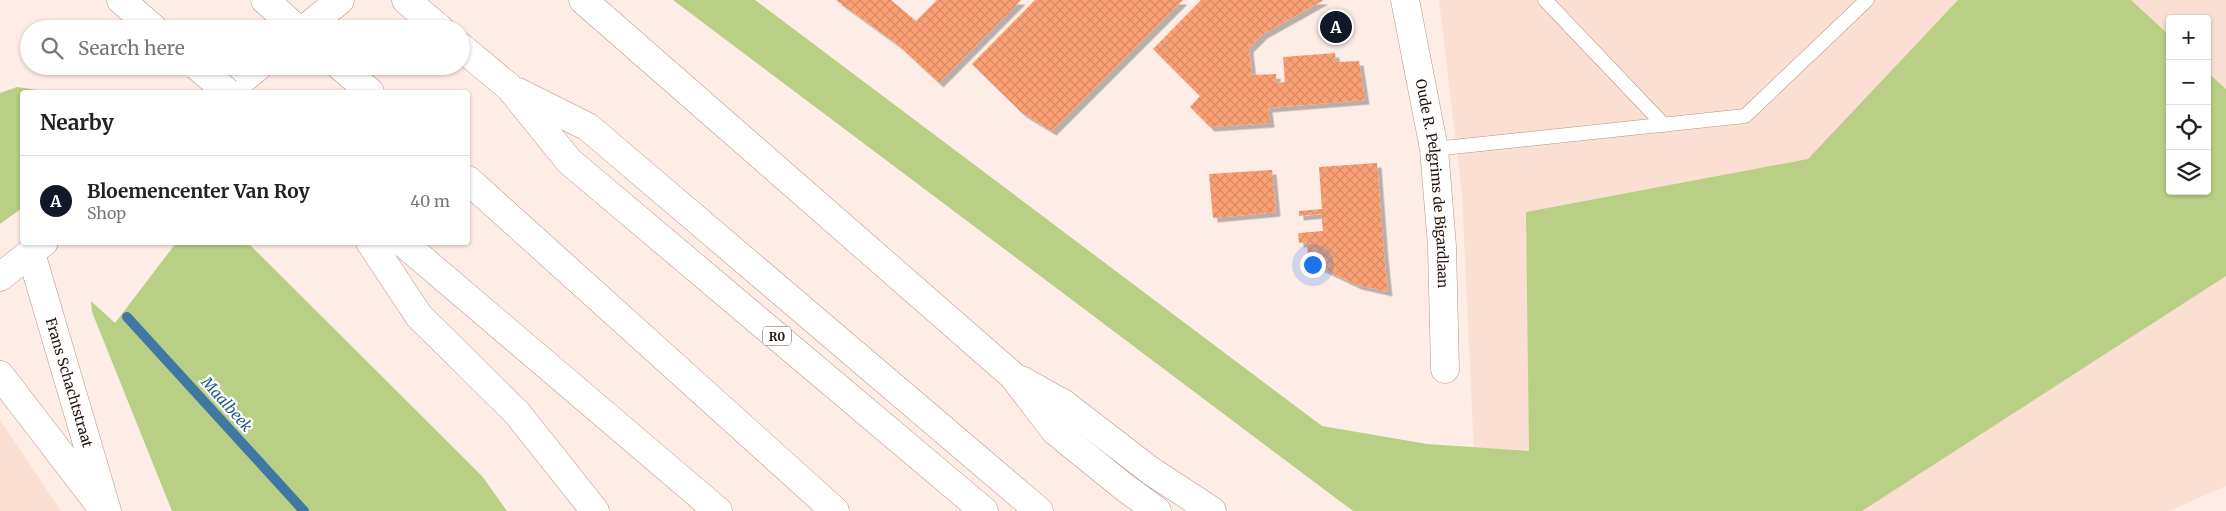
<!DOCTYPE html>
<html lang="en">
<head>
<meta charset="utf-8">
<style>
	:root { --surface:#fff; --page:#f2f2f2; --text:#222; --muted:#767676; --line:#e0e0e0; --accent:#111827 }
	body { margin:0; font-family:Merriweather,serif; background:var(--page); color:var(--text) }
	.controls { position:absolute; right:15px; top:15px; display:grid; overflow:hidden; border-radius:5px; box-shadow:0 1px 4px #0004 }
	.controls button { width:45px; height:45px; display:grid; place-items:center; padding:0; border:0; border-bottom:1px solid var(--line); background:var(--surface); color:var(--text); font:25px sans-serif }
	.you { position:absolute; left:1312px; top:264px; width:18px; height:18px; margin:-12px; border:4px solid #fff; border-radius:50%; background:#1a73e8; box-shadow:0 0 0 8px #1a73e833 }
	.badge { display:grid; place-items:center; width:32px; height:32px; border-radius:50%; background:var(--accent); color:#fff; font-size:16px; font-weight:700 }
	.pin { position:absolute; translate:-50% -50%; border:2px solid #fff; box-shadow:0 1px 5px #0006 }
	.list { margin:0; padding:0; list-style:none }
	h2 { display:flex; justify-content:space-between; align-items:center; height:65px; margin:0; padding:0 20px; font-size:21px }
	h2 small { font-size:16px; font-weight:400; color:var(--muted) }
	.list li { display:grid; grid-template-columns:32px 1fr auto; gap:15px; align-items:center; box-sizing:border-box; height:90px; padding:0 20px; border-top:1px solid var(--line) }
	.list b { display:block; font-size:19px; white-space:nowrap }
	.list p { margin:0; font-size:16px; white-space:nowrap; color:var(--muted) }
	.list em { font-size:16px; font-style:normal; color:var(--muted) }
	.icon { flex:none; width:28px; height:28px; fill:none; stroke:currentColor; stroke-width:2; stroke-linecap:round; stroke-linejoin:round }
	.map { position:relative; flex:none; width:2226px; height:511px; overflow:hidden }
	.search { position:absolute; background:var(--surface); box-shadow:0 1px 4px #0004; left:20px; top:20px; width:450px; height:55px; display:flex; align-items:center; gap:12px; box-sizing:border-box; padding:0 18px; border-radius:28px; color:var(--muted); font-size:19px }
	.panel { position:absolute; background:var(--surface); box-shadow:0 1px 4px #0004; left:20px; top:90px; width:450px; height:155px; border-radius:5px }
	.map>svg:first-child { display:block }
	.built { fill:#fbdfd3; fill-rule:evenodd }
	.grass { fill:#b8cf85 }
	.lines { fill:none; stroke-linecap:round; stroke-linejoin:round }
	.stream { stroke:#4078a2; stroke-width:10 }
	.building { fill:url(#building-cross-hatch); filter:url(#shadow) }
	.service-casing { stroke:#b79484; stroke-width:15 }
	.minor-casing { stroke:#b79484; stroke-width:29 }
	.tertiary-casing { stroke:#b79484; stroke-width:29 }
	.motorway-casing { stroke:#b79484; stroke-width:29 }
	.service { stroke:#fff; stroke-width:14 }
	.minor { stroke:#fff; stroke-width:28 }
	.tertiary { stroke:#fff; stroke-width:28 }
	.motorway { stroke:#fff; stroke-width:28 }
	.motorway-bridge-casing { stroke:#b79484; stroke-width:29; stroke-linecap:butt }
	.motorway-bridge { stroke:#fff; stroke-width:28 }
	.labels { text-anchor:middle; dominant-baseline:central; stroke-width:4.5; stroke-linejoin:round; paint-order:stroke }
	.shield { fill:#fff; stroke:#645b57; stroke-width:1 }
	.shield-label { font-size:12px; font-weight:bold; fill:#22150f }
	.street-label { font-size:14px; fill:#22150f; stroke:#fff }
	.water-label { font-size:15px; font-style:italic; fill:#1d5b84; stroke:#fff }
</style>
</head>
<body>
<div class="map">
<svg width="2226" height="511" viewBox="0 0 2226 511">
	<defs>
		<pattern id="building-cross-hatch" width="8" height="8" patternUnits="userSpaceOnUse" patternTransform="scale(1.25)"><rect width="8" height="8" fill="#fca175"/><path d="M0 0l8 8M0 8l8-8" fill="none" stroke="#d88a64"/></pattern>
		<filter id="shadow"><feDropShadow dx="4.5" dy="4.5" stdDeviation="0" flood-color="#0004"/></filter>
	</defs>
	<rect width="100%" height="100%" fill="#fdede6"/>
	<!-- built -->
	<g class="built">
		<path d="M1439,0h787v486l-57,25h-649l-44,-14 -14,-302zM2170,19h37v172h-37z"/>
		<polygon points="0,420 61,511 0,511"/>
	</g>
	<!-- grass -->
	<g class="grass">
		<polygon points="673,0 755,0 1322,426 1427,444 1529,451 1526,212 1808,159 1958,0 2131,0 2170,36 2170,191 2207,191 2207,72 2226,89 2226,276 1862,511 1353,511"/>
		<polygon points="17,87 50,92 22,92 22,208 0,224 0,93"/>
		<polygon points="176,243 248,243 482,476 507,511 172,511 92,312 91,301 115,323"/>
	</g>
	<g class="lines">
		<!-- stream -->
		<polyline class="stream" points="127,317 304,511"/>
	</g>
	<!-- building -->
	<g class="building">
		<polygon points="836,0 891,0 916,21 937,0 1021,0 939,83 898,45"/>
		<polygon points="1035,0 1183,0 1052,131 1022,113 972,64"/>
		<polygon points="1201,0 1324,0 1263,34 1249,48 1252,75 1276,74 1277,83 1285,82 1283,57 1335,53 1336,62 1359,61 1365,100 1268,108 1270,123 1210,127 1190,107 1200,96 1153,49"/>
		<polygon points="1377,163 1384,254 1388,292 1357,285 1317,266 1317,255 1308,256 1307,242 1299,243 1298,233 1323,231 1321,214 1299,216 1299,211 1322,209 1319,167"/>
		<polygon points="1272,170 1276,212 1213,218 1209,174"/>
	</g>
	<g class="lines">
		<!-- service casing -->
		<g class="service-casing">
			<g id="service">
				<polyline points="1545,0 1664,125"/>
				<polyline points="1434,149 1745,116 1867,0"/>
			</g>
		</g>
		<!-- minor casing -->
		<g class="minor-casing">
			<g id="minor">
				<path id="s1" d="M1405,0l29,149 8,97 3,123"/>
				<path id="s2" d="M31,253l76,258"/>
				<polyline points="0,375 99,504"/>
			</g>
		</g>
		<!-- tertiary casing -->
		<g class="tertiary-casing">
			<g id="tertiary">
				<polyline points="305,29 340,0"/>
				<polyline points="227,92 259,66"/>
				<polyline points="0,277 44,242"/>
			</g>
		</g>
		<!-- motorway casing -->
		<g class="motorway-casing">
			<g id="motorway">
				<polyline points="121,0 154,29"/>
				<polyline points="265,0 297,29"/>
				<polyline points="406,0 440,29"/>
				<polyline points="583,0 1013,376 1055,431 1124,487 1157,511"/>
				<polyline points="461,47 510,88 569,161 984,511"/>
				<polyline points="340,66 370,92"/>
				<polyline points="518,92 588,127 1039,511"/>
				<polyline points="468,180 835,511"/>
				<polyline points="370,242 419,316 517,413 595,511"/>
				<polyline points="402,242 718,511"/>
				<polyline points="1021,380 1064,404 1151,471 1212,511"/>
			</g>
		</g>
		<!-- service -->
		<use href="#service" class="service"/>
		<!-- minor -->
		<use href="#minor" class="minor"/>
		<!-- tertiary -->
		<use href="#tertiary" class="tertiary"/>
		<!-- motorway -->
		<use href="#motorway" class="motorway"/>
		<!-- motorway-bridge casing -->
		<g class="motorway-bridge-casing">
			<polyline id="motorway-bridge" points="197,66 227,92"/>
		</g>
		<!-- motorway-bridge -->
		<use href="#motorway-bridge" class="motorway-bridge"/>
	</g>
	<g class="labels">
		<!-- shield labels -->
		<rect class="shield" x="763" y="326.5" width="28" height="19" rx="4"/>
		<g class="shield-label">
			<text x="777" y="336">R0</text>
		</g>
		<!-- street labels -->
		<g class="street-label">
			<text stroke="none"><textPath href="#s1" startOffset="186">Oude R. Pelgrims de Bigardlaan</textPath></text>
			<text stroke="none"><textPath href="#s2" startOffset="135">Frans Schachtstraat</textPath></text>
		</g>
		<!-- water labels -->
		<g class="water-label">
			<text transform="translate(227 404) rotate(48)">Maalbeek</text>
		</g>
	</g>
</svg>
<div class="controls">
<button>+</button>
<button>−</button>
<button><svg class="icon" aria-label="locate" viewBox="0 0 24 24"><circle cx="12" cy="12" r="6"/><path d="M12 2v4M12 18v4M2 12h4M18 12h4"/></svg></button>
<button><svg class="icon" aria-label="layers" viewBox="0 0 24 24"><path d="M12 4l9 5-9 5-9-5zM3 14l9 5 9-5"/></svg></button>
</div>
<div class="you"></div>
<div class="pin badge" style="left:1336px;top:27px">A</div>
<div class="search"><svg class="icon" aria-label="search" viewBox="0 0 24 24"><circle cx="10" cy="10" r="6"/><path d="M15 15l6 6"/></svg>Search here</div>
<section class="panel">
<h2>Nearby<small></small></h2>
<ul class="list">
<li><span class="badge">A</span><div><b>Bloemencenter Van Roy</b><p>Shop</p></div><em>40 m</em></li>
</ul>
</section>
</div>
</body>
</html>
